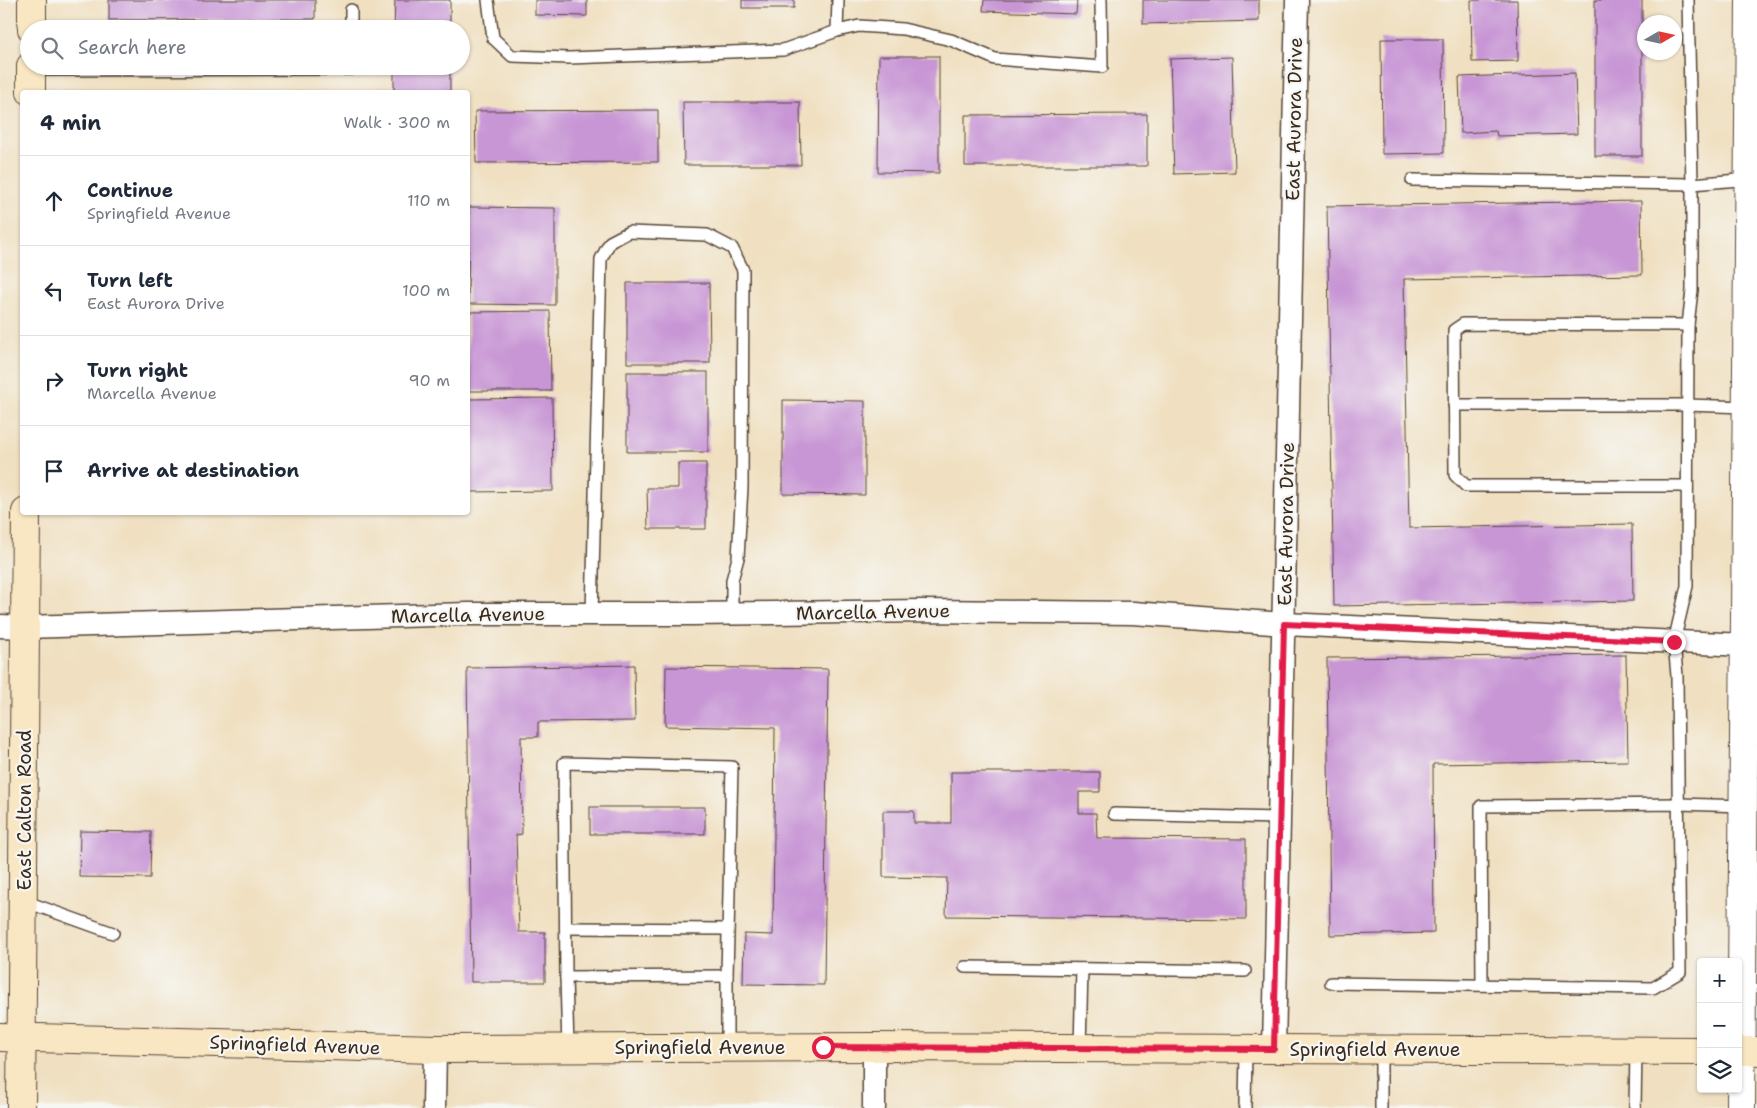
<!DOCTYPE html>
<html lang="en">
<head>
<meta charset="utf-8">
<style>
	:root { --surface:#fff; --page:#f2f2f3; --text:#1f2937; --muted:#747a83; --line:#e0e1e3 }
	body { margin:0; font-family:"Shantell Sans",sans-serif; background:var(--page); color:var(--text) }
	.controls { position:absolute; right:15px; bottom:15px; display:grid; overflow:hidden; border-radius:5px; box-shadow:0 1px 4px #0004 }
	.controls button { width:45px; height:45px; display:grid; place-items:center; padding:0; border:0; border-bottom:1px solid var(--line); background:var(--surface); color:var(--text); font:25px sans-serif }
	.compass { position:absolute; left:1637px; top:15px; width:45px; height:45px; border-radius:50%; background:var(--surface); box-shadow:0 1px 4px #0004; rotate:81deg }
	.stop { position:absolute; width:15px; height:15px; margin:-11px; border:4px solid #e11d48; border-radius:50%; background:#fff }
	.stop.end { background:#e11d48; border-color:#fff; box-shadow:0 1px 5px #0008 }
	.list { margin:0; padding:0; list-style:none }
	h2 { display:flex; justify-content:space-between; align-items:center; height:65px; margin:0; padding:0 20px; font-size:21px }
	h2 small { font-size:16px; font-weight:400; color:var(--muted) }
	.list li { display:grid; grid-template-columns:32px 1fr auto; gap:15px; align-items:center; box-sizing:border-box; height:90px; padding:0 20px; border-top:1px solid var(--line) }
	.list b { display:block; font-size:19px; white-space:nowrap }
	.list p { margin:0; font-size:16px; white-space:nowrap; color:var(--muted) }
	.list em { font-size:16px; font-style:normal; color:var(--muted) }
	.icon { flex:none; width:28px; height:28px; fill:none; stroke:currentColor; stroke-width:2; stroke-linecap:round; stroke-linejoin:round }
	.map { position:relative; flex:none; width:1757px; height:1108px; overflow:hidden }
	.search { position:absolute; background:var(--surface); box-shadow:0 1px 4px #0004; left:20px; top:20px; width:450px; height:55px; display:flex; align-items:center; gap:12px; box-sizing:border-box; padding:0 18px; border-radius:28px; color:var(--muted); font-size:19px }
	.panel { position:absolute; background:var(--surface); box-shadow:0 1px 4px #0004; left:20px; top:90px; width:450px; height:425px; border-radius:5px }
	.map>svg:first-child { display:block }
	.building { fill:#c896d5 }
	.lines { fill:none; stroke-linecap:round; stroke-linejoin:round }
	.service-casing { stroke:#564536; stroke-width:14 }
	.minor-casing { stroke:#564536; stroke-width:25 }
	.tertiary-casing { stroke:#564536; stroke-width:30 }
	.secondary-casing { stroke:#564536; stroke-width:30 }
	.service { stroke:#fff; stroke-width:11 }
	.minor { stroke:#fff; stroke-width:22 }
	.tertiary { stroke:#fff; stroke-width:28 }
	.secondary { stroke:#f9e7c3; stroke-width:28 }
	.route { stroke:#e11d48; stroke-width:6 }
	.labels { text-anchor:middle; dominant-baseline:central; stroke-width:4.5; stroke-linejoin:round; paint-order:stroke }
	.street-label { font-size:19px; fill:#3b2a1e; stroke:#f6f6f2 }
</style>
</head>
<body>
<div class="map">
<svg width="1757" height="1108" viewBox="0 0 1757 1108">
	<rect width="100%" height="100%" fill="#f6f6f2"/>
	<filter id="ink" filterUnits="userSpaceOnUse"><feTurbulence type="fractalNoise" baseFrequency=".02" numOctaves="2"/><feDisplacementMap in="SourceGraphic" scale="10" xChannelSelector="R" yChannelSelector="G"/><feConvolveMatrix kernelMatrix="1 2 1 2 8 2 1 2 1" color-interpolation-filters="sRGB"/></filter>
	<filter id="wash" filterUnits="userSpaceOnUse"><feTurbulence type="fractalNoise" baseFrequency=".0096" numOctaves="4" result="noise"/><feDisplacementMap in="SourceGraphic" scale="20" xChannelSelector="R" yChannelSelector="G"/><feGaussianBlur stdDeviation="1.12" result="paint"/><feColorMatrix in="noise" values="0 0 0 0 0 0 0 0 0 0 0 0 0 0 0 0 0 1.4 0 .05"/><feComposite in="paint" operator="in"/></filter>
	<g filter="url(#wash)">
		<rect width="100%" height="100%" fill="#f0e0c1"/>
		<g id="blocks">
			<!-- building -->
			<g class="building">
				<polygon points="109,0 315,0 315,19 109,20"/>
				<polygon points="395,0 450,0 450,29 394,29"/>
				<polygon points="535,0 587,0 587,16 535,15"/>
				<rect x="742" y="0" width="52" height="8"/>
				<polygon points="984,0 1077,0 1076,14 983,11"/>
				<polygon points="1143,0 1259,0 1259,21 1143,24"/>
				<polygon points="1471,0 1517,0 1518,61 1472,62"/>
				<rect x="1595" y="0" width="47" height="156"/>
				<polygon points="1381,39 1443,39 1444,153 1382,154"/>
				<polygon points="879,56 939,56 939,173 878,172"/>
				<polygon points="1232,57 1235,172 1174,174 1170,59"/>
				<rect x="394" y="66" width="56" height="26"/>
				<polygon points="1575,73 1577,134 1497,136 1496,131 1461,133 1459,77"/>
				<polygon points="683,102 800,102 801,165 684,165"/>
				<polygon points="658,110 658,162 476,163 475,111"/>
				<polygon points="1147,114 1147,166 965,166 965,115"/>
				<polygon points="1641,201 1642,275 1404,279 1409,528 1632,524 1633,601 1334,606 1327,206"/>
				<polygon points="469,207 555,208 555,305 468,304"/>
				<polygon points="627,283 709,283 710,363 627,363"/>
				<polygon points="550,311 551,391 469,391 468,312"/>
				<rect x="627" y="372" width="81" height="80"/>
				<polygon points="552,398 553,491 469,492 468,399"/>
				<polygon points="783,400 865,401 865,495 783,494"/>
				<polygon points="678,463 706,463 706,529 648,529 647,488 678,488"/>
				<polygon points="1626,655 1628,761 1433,764 1434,933 1330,935 1327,658"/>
				<polygon points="634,665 635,721 538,722 538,737 521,737 522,834 516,835 519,932 545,932 545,982 471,982 467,668"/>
				<polygon points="666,667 828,669 824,985 743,984 744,934 773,935 775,728 665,726"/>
				<polygon points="951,772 1100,772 1100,792 1079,792 1079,813 1096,813 1097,838 1246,839 1246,919 946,916 947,878 883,877 883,811 914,811 914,823 951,823"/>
				<rect x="590" y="807" width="115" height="27"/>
				<polygon points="80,831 151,832 150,878 79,877"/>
			</g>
		</g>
	</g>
	<g filter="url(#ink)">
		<use href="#blocks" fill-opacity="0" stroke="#564536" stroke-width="1"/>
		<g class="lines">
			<!-- service casing -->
			<g class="service-casing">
				<g id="service">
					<polyline points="488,0 493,38 512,56 569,58 783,50 837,31 859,26 903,29 951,40 995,59 1102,67 1101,0"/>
					<polyline points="351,10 351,29"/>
					<polyline points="837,31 838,0"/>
					<polyline points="31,70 351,69 351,66"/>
					<polyline points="1412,180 1692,184 1750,179"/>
					<polyline points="1454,405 1687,405 1746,407"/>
					<polyline points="1687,486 1466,486 1455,475 1454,330 1463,324 1688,325"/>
					<polyline points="592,614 601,259 610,242 629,232 707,235 732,248 743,270 742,487 738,558 732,580 732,614"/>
					<polyline points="1114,814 1280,818"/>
					<polyline points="24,901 113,933"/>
					<polyline points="566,928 728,929"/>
					<polyline points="965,967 1245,971"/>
					<polyline points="566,977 727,976"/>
					<polyline points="1331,983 1653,988 1680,972 1677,676 1674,642 1687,586 1688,325 1692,290 1692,184 1688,0"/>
					<polyline points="1482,985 1481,806 1679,804 1743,806"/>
					<polyline points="568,1048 566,977 564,763 732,767 727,976 727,1047"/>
					<polyline points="1080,1048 1082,969"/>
					<polyline points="1245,1108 1246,1049"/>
					<polyline points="1381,1108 1381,1050"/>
					<polyline points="1635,1108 1636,1050"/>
				</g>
			</g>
			<!-- minor casing -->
			<g class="minor-casing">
				<g id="minor">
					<polyline points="0,626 24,627 468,614 692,614 922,611 1133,613 1284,624 1745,645"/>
					<polyline points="874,1047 874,1108"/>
					<polyline points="1274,1049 1297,0"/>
					<polyline points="434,1108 435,1049"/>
				</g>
			</g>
			<!-- tertiary casing -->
			<g class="tertiary-casing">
				<polyline id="tertiary" points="1741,1108 1750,0"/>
			</g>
			<!-- secondary casing -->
			<g class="secondary-casing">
				<g id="secondary">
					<polyline points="32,29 32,0"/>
					<polyline points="31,92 31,66"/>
					<polyline points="0,1037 435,1049 874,1047 1701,1051"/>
					<polyline points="1738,1051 1757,1051"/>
					<polyline points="21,1108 26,512"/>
				</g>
			</g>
			<!-- service -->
			<use href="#service" class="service"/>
			<!-- minor -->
			<use href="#minor" class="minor"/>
			<!-- tertiary -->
			<use href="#tertiary" class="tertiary"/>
			<!-- secondary -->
			<use href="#secondary" class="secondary"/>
		</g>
	</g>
	<g class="lines" filter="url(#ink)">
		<!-- route -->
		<polyline class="route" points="823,1047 1274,1049 1284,624 1674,642"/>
	</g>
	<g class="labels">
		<!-- street labels -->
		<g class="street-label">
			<text transform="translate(1294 119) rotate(-89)">East Aurora Drive</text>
			<text transform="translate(1286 524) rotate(-89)">East Aurora Drive</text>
			<text transform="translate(873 612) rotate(-1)">Marcella Avenue</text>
			<text transform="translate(468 615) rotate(-1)">Marcella Avenue</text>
			<text transform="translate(24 810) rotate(-90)">East Calton Road</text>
			<text transform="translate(295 1045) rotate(2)">Springfield Avenue</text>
			<text x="700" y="1047">Springfield Avenue</text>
			<text x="1375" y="1049">Springfield Avenue</text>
		</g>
	</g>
</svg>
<div class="controls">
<button>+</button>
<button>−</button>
<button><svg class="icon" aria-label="layers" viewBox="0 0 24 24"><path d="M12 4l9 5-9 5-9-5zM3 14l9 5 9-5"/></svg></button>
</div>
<svg class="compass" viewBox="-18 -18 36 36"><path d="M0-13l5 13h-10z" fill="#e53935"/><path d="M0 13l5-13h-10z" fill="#747a83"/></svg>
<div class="stop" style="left:823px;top:1047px"></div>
<div class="stop end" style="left:1674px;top:642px"></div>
<div class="search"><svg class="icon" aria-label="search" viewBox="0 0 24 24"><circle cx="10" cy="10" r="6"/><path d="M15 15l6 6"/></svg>Search here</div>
<section class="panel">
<h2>4 min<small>Walk · 300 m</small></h2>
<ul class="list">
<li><svg class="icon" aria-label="ahead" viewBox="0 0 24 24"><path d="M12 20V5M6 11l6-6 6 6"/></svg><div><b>Continue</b><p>Springfield Avenue</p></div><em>110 m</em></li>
<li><svg class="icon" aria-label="left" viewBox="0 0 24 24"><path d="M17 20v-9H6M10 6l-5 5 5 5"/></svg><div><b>Turn left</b><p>East Aurora Drive</p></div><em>100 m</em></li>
<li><svg class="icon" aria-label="right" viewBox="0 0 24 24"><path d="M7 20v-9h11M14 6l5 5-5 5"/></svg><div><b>Turn right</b><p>Marcella Avenue</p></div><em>90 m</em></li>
<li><svg class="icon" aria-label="arrive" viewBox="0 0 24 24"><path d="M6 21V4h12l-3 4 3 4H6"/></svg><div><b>Arrive at destination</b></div></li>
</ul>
</section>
</div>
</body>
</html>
